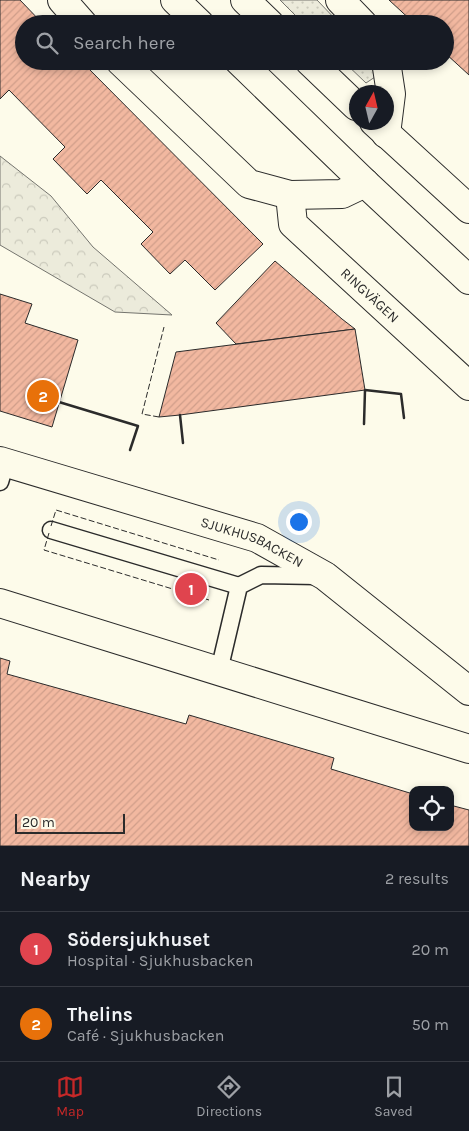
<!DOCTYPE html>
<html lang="en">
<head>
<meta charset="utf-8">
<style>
	:root { --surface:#171b24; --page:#242831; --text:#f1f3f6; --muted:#9ea1a6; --line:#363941; --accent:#c62828 }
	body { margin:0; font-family:Karla,sans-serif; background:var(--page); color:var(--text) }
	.controls { position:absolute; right:15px; bottom:15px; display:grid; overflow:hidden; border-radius:10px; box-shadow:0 2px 8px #0003 }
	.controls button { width:45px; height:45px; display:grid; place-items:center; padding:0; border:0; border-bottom:1px solid var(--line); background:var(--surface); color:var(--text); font:25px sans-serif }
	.compass { position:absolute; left:349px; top:85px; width:45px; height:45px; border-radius:50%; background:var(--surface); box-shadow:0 2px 8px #0003; rotate:8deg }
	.scale { position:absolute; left:15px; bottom:12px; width:110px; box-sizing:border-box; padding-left:5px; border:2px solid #2b2b2b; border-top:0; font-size:14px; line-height:18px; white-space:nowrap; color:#2b2b2b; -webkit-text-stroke:4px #fdfbea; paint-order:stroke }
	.you { position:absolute; left:298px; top:521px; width:18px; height:18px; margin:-12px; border:4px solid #fff; border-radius:50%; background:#1a73e8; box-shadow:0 0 0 8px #1a73e833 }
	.badge { display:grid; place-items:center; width:32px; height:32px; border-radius:50%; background:var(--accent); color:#fff; font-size:16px; font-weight:700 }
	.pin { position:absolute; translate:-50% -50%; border:2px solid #fff; box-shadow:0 1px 5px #0006 }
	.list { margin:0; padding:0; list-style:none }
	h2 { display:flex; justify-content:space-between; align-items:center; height:65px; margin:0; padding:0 20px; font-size:21px }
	h2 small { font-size:16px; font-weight:400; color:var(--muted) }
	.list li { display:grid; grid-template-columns:32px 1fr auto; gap:15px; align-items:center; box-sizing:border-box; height:75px; padding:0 20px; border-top:1px solid var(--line) }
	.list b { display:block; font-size:19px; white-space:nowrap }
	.list p { margin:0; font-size:16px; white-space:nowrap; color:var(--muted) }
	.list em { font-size:16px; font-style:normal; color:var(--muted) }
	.icon { flex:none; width:28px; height:28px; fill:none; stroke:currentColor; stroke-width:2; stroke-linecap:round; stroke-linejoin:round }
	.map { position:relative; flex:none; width:469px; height:846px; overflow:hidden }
	.search { position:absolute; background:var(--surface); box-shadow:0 2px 8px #0003; left:15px; right:15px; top:15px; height:55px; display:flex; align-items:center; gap:12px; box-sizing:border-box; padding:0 18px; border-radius:28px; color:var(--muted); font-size:19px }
	.sheet { height:215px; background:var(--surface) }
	nav { display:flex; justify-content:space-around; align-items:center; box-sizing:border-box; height:70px; border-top:1px solid var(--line); background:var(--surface); font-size:14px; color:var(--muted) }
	nav a { display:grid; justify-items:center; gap:2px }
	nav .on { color:var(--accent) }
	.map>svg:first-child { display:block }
	.grass { fill:url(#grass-dots); stroke:#74746e }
	.forest { fill:url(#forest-crowns); stroke:#74746e }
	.building { fill:url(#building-hatch); stroke:#2b2b2b }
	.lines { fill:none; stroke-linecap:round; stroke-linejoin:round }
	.lane-casing { stroke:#2b2b2b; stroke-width:19 }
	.street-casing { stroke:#2b2b2b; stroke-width:30 }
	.secondary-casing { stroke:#2b2b2b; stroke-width:30 }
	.lane { stroke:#fdfbea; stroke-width:16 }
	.street { stroke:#fdfbea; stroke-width:28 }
	.secondary { stroke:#fdfbea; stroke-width:28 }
	.fence { stroke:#2b2b2b; stroke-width:1; stroke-dasharray:6 2.5; stroke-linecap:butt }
	.wall { stroke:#2b2b2b; stroke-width:2.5 }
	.labels { text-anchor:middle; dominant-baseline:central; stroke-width:4; stroke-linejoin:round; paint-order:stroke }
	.street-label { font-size:14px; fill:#2b2b2b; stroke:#fdfbea }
</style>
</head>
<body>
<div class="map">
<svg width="469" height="846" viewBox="0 0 469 846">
	<defs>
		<pattern id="grass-dots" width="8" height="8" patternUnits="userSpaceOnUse" patternTransform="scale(1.25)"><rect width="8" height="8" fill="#ecebdb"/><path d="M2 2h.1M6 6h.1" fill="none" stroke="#cbcabc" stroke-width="1.8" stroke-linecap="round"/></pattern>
		<pattern id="forest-crowns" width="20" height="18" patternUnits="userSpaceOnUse" patternTransform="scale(1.25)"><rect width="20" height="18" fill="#ecebdb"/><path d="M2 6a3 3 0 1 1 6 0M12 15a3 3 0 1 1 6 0" fill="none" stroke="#cbcabc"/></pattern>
		<pattern id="building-hatch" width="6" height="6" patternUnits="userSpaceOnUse" patternTransform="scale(1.25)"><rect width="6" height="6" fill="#f2b8a0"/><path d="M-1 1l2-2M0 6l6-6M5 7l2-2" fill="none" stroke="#d09e8a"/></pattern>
	</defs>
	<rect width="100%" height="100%" fill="#fdfbea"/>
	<!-- grass -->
	<g class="grass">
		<polygon points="280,0 317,0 340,24 304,24"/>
		<polygon points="343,61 370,61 375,77 366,83"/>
	</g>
	<!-- forest -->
	<polygon class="forest" points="0,156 51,196 93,247 172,315 115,312 0,245"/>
	<!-- building -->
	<g class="building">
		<polygon points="0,0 20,0 43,24 24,24 24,61 81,61 263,244 215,290 185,260 170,274 141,244 153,232 101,180 87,194 53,159 65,147 9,90 0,99"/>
		<polygon points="389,0 469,0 469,75 445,53 445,24 415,24"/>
		<polygon points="275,261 342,319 355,329 236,344 216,323"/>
		<polygon points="0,294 32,304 25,323 78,340 52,427 0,411"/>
		<polygon points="355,329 365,390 180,415 159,417 176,352"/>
		<polygon points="0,658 10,661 7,674 186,724 189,715 334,758 331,769 413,794 413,827 450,827 450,805 469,810 469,846 0,846"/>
	</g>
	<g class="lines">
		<!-- lane casing -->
		<g class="lane-casing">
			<g id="lane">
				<polyline points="0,482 6,462"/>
				<polyline points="51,530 239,586"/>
				<polyline points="219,671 239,586 261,575 317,576"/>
			</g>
		</g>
		<!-- street casing -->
		<g class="street-casing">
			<g id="street">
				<polyline points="62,0 83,24"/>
				<polyline points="340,0 363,24"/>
				<polyline points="120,61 249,184 290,195 342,194 365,183"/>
				<polyline points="386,61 391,94 386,134"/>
				<path id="s1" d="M290,195l3,29 176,162"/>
				<path id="s2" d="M0,461l257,77 68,38 144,115"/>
				<polyline points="0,603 469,749"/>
			</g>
		</g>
		<!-- secondary casing -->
		<g class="secondary-casing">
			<g id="secondary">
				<polyline points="175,0 200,24"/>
				<polyline points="245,0 270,24"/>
				<polyline points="239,61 365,183 469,280"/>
				<polyline points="309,61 356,106"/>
				<polyline points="374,122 469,209"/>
			</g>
		</g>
		<!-- lane -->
		<use href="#lane" class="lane"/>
		<!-- street -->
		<use href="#street" class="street"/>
		<!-- secondary -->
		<use href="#secondary" class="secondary"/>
		<!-- fence -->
		<g class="fence">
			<polyline points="159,417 142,414 164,327"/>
			<polyline points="51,526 56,510 219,560"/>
			<polyline points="49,533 44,550 209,600"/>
		</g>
		<!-- wall -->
		<g class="wall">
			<polyline points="59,402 138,426 130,450"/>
			<polyline points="180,415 183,443"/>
			<polyline points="364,424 365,390 401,394 404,418"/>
		</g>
	</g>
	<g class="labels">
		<!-- street labels -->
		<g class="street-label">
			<text stroke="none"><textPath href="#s1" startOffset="134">RINGVÄGEN</textPath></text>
			<text stroke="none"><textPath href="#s2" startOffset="265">SJUKHUSBACKEN</textPath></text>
		</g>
	</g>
</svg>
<div class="controls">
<button><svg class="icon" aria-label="locate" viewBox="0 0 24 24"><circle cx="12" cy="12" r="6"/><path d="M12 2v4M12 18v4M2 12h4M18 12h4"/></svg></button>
</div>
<svg class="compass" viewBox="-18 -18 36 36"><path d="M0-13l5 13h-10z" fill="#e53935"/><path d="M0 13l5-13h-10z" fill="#9ea1a6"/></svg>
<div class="scale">20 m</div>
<div class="you"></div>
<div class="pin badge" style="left:191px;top:589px;background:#e0444e">1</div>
<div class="pin badge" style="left:43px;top:396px;background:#e8710a">2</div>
<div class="search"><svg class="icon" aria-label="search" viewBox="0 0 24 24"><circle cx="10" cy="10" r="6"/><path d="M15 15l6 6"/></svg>Search here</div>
</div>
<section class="sheet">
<h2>Nearby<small>2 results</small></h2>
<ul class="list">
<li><span class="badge" style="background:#e0444e">1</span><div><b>Södersjukhuset</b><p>Hospital · Sjukhusbacken</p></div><em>20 m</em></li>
<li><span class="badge" style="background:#e8710a">2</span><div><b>Thelins</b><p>Café · Sjukhusbacken</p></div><em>50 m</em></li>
</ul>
</section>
<nav>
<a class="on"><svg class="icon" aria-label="map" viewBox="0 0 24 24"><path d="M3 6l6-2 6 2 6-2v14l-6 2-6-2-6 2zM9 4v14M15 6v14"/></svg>Map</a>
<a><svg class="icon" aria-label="directions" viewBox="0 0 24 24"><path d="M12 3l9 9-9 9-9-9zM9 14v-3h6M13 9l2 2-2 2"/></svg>Directions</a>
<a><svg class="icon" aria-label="saved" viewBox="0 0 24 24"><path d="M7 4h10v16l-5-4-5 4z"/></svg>Saved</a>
</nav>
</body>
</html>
